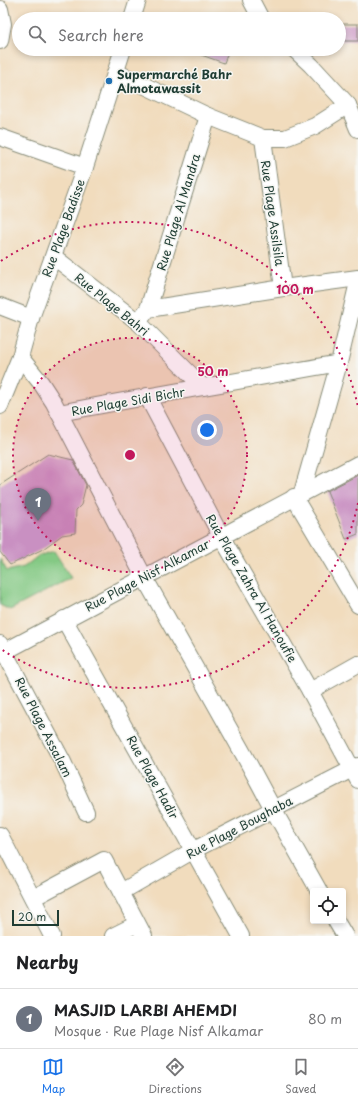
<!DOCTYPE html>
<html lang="en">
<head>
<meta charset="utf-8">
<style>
	:root { --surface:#fff; --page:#f2f2f2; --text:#202124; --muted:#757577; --line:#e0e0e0; --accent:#1a73e8 }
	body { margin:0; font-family:"Playpen Sans",sans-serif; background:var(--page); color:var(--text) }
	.controls { position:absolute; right:12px; bottom:12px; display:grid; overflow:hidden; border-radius:4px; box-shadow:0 2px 6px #0003 }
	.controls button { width:36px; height:36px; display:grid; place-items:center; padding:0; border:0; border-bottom:1px solid var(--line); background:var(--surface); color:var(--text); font:20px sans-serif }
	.scale { position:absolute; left:12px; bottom:10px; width:47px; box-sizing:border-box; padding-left:4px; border:2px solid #1f3d34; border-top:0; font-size:11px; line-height:14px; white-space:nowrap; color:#1f3d34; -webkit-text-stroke:3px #f6f6f2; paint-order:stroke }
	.you { position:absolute; left:207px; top:430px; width:14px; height:14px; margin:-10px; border:3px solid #fff; border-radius:50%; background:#1a73e8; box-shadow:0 0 0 6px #1a73e833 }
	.badge { display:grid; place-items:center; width:26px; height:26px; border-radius:50%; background:var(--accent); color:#fff; font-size:13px; font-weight:700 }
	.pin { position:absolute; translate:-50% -33px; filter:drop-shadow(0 1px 2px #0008) }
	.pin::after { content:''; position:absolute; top:21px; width:14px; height:12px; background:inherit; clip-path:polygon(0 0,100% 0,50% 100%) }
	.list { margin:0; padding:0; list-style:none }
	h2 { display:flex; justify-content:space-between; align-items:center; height:52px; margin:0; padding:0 16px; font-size:17px }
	h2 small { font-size:13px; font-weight:400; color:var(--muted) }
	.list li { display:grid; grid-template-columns:26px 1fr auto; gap:12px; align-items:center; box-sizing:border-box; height:60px; padding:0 16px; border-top:1px solid var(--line) }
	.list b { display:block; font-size:15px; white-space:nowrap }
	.list p { margin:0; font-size:13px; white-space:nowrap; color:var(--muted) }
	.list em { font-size:13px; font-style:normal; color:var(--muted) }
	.icon { flex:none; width:22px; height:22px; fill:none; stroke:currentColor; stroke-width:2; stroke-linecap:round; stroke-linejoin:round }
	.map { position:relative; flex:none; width:358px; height:936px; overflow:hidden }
	.search { position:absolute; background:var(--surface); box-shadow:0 2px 6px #0003; left:12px; right:12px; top:12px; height:44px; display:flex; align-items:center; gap:10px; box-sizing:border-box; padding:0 14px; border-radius:22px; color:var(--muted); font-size:15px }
	.sheet { height:112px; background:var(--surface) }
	nav { display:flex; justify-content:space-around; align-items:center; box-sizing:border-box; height:56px; border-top:1px solid var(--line); background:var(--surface); font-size:11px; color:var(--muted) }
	nav a { display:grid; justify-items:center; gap:2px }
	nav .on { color:var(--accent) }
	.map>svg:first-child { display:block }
	.green { fill:#84c984; stroke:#52835c }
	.building { fill:#c990c2 }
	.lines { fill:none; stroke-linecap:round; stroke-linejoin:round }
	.minor-casing { stroke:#888c78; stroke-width:18 }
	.minor { stroke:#fff; stroke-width:16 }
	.ring { fill:none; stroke:#c2185b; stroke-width:2; stroke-dasharray:2 4 }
	.poi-dot { fill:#1f6fb2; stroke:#f6f6f2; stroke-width:1.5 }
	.labels { text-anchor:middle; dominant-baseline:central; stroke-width:3; stroke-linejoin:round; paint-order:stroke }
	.poi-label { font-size:12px; font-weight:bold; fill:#1f3d34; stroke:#f6f6f2; text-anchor:start }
	.street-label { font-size:12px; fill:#1f3d34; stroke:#f6f6f2 }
	.centre { fill:#c2185b; stroke:#f6f6f2; stroke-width:2 }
	.ring-label { font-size:12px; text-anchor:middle; font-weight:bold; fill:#c2185b; stroke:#f6f6f2; stroke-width:3; stroke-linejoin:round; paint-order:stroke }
</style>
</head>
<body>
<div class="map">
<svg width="358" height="936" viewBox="0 0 358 936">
	<rect width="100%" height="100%" fill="#f6f6f2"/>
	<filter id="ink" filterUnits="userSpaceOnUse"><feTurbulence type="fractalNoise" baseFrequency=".025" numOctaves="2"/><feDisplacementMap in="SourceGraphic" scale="8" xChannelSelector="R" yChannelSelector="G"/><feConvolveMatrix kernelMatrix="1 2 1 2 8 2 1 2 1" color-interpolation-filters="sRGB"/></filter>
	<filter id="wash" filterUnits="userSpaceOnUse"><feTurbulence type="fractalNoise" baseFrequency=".012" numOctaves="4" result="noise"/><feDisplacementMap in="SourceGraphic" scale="16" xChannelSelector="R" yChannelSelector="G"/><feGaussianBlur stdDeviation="0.9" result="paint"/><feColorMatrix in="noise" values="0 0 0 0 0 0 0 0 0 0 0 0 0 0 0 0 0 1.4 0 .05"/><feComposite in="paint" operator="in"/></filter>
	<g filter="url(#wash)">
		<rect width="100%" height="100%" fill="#f1dcbd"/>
		<!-- green -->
		<polygon class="green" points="54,551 71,578 10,610 0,605 0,559 7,571 24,567 38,556"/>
		<g id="blocks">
			<!-- building -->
			<g class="building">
				<rect x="339" y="24" width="19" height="17"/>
				<polygon points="190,49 229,49 224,63 190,51"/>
				<polygon points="48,454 73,460 86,485 81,505 76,510 75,533 62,535 43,549 10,565 0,552 0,485"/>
				<polygon points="358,475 358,534 346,539 327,491"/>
			</g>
		</g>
	</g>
	<g filter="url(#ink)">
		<use href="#blocks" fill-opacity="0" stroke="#888c78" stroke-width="1"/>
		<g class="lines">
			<!-- minor casing -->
			<g class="minor-casing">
				<g id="minor">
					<polyline points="251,0 261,19"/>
					<polyline points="0,9 3,24 0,41"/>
					<polyline points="132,19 138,0"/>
					<polyline points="294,49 311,65 348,105 358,129"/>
					<polyline points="116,72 208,116 263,138 285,138 315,126 348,105"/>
					<polyline points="0,137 85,167"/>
					<polyline points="263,138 283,288"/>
					<polyline points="54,257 138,322 203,387"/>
					<polyline points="0,306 31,318"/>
					<polyline points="148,309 208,116"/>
					<polyline points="138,322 148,309 283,288 358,278"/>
					<polyline points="20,357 41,383 54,403 144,577 244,755 273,809 319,891"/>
					<polyline points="147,396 221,536 310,691 358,780"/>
					<polyline points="0,406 20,357 31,318 85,167 123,49"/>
					<path d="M59,413c93,-18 187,-33 280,-50"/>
					<polyline points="302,493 339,363 358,282"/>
					<polyline points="294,497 358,605"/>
					<polyline points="64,619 241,936"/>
					<polyline points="0,644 63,762 86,812"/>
					<polyline points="0,654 358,464"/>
					<polyline points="310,691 358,664"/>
					<polyline points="0,835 52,936"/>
					<polyline points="121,892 194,850 358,766"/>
					<polyline points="33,898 104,860 144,936"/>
					<polyline points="336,921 345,936"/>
					<polyline points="113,936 137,924"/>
				</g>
			</g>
			<!-- minor -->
			<use href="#minor" class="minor"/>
		</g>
	</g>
	<!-- distance rings -->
	<circle cx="130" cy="455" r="117" fill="#c2185b" fill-opacity=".12"/>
	<g class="ring">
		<circle cx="130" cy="455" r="117"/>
		<path d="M358 503A233 233 0 0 1 1 649M1 261A233 233 0 0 1 358 407"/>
	</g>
	<!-- markers -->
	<circle class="poi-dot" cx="109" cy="81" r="4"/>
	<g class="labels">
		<!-- poi labels -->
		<g class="poi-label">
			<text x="117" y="74">Supermarché Bahr<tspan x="117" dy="14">Almotawassit</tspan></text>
		</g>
		<!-- street labels -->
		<g class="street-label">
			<text transform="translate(178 212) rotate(-73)">Rue Plage Al Mandra</text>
			<text transform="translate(273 213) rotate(82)">Rue Plage Assilsila</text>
			<text transform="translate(63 228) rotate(-70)">Rue Plage Badisse</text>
			<text transform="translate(112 304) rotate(39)">Rue Plage Bahri</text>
			<text transform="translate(128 401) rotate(-10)">Rue Plage Sidi Bichr</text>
			<text transform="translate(147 575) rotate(-28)">Rue Plage Nisf Alkamar</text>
			<text transform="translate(252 588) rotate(60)">Rue Plage Zahra Al Hanoufie</text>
			<text transform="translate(44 727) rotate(63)">Rue Plage Assalam</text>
			<text transform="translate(153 777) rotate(61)">Rue Plage Hadir</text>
			<text transform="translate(239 827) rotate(-28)">Rue Plage Boughaba</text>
		</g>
	</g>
	<circle cx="130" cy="455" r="6" class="centre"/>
	<g class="ring-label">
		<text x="295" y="294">100 m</text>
		<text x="213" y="376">50 m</text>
	</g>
</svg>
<div class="controls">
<button><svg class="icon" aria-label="locate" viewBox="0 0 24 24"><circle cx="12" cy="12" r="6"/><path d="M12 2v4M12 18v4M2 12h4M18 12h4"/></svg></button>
</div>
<div class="scale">20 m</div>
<div class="you"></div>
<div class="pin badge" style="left:38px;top:521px;background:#6b7280">1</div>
<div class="search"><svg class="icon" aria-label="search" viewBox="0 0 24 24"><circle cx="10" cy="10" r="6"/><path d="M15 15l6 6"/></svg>Search here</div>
</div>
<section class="sheet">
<h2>Nearby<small></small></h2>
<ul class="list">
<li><span class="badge" style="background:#6b7280">1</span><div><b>MASJID LARBI AHEMDI</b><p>Mosque · Rue Plage Nisf Alkamar</p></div><em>80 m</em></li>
</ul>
</section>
<nav>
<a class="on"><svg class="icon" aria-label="map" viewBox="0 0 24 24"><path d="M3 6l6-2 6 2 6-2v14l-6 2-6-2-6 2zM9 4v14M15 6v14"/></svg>Map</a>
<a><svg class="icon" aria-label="directions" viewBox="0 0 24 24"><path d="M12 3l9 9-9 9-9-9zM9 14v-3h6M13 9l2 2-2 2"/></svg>Directions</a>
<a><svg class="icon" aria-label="saved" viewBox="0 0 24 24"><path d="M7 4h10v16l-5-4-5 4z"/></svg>Saved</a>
</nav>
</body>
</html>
